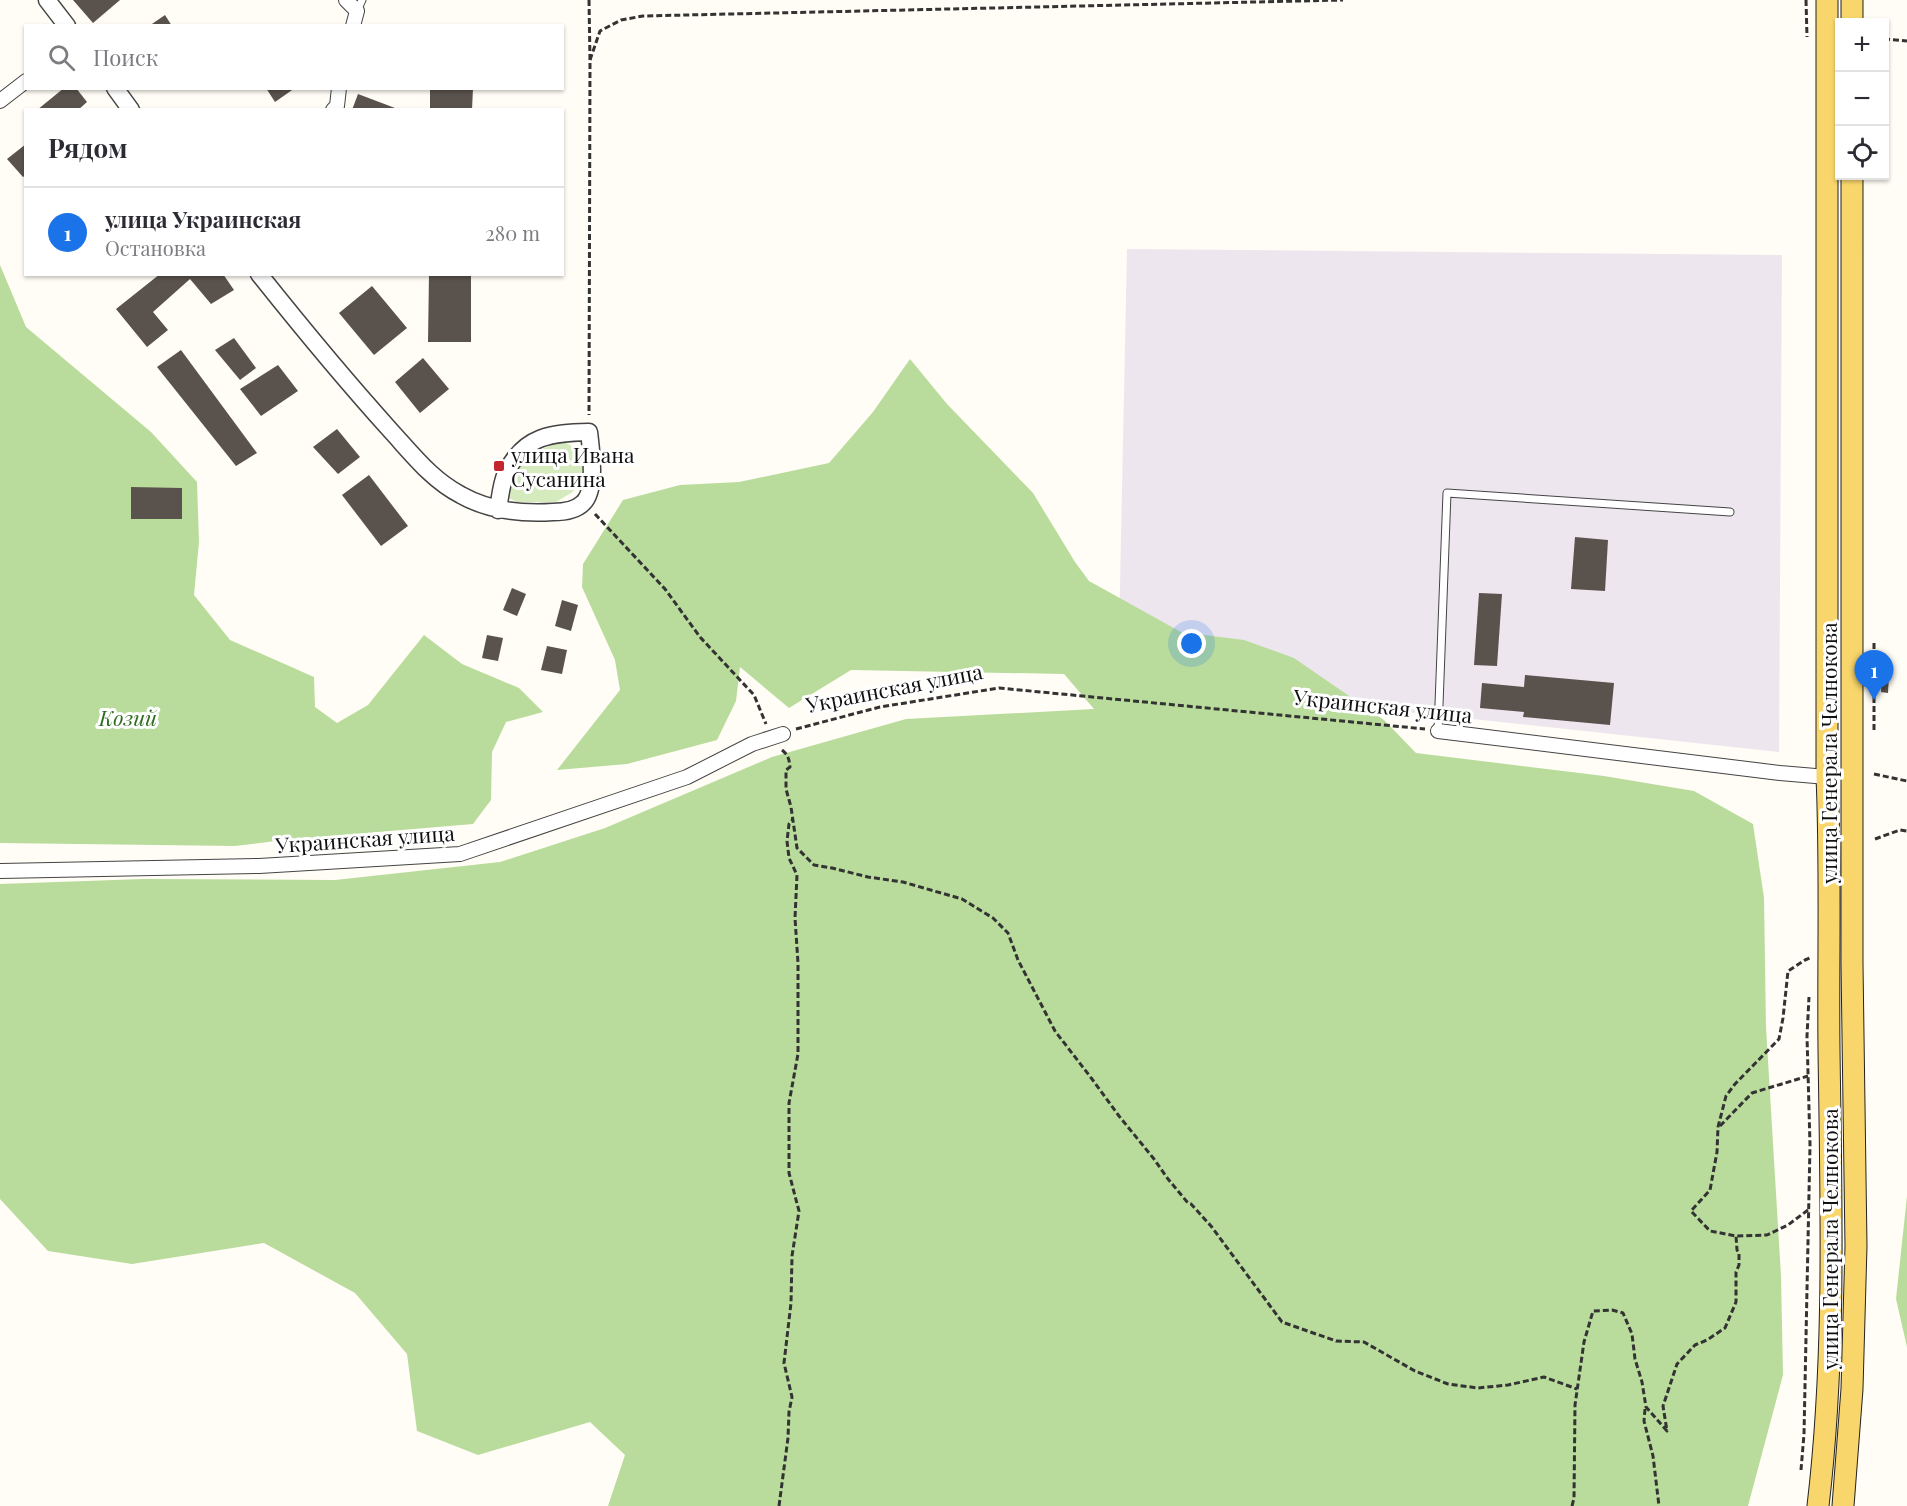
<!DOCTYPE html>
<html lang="ru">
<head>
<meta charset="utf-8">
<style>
	:root { --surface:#fff; --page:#f7f7f7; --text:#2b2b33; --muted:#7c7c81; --line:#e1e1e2; --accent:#1a73e8 }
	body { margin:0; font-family:"Playfair Display",serif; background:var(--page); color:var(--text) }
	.controls { position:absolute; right:18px; top:18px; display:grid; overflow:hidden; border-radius:0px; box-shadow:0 2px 4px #0004 }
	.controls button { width:54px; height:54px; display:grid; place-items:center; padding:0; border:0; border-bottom:2px solid var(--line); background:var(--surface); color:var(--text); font:30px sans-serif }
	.you { position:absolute; left:1192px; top:644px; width:21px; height:21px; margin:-15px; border:4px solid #fff; border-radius:50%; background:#1a73e8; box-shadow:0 0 0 9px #1a73e833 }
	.badge { display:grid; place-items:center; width:39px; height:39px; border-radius:50%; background:var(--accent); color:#fff; font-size:20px; font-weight:700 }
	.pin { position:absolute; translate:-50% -50px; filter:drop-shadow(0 2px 3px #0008) }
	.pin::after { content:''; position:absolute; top:32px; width:21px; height:18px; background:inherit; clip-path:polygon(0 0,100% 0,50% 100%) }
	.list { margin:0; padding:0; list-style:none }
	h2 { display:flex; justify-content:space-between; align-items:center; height:78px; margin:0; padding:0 24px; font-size:26px }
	h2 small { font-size:20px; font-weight:400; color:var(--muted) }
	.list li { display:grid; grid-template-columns:39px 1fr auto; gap:18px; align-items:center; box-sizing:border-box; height:90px; padding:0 24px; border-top:2px solid var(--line) }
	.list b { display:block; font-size:22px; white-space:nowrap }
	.list p { margin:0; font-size:20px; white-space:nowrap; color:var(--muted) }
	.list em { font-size:20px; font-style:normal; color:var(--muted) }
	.icon { flex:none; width:33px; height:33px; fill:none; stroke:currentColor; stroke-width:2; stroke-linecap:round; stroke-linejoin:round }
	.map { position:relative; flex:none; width:1907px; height:1506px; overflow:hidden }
	.search { position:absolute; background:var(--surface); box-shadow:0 2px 4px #0004; left:24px; top:24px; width:540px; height:66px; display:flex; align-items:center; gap:15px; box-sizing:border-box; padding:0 21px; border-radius:0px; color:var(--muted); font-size:22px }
	.panel { position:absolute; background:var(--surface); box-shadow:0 2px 4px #0004; left:24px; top:108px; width:540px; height:168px; border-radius:0px }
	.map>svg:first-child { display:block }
	.industrial { fill:#eee6ef }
	.green { fill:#d5ebbd }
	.forest { fill:#b9dc9c }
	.building { fill:#5a524d }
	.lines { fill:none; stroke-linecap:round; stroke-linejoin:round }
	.service-casing { stroke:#444; stroke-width:9 }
	.minor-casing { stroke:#444; stroke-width:16 }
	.tertiary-casing { stroke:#444; stroke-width:19 }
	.primary-casing { stroke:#222; stroke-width:23 }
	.path { stroke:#333; stroke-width:3; stroke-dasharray:6 3; stroke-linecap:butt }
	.service { stroke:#fff; stroke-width:7 }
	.minor { stroke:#fff; stroke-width:14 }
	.tertiary { stroke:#fff; stroke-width:16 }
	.primary { stroke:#f9d66b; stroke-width:21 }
	.poi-dot { fill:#c4262e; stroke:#fff; stroke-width:2 }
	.labels { text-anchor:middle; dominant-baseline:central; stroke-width:6; stroke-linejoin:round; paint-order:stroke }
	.poi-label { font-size:21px; fill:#111; stroke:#fff; text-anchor:start }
	.street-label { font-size:21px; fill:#111; stroke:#fff }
	.park-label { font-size:21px; font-style:italic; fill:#2f6b1f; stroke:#fff }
</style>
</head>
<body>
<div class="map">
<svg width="1907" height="1506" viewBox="0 0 1907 1506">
	<rect width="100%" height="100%" fill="#fffdf5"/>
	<!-- industrial -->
	<polygon class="industrial" points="1127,249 1782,255 1779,752 1118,681"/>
	<!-- green -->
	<path class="green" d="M562,441l20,10 3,3v18l-7,15 -7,6 -15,9h-39l-8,-4c-8,-27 31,-51 53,-57z"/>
	<!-- forest -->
	<g class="forest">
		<polygon points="0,265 26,327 151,432 197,482 199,542 194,595 230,640 314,677 315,707 337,723 368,705 424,635 462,664 519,688 543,712 506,722 492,752 491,800 473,824 283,840 235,846 0,843"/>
		<polygon points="910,359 947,404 1033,493 1075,562 1089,581 1181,632 1244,640 1294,658 1384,720 1416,753 1604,776 1694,791 1753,824 1764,898 1766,1027 1781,1276 1783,1375 1748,1506 608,1506 625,1455 590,1422 478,1455 417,1431 407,1354 355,1293 264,1243 132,1264 48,1251 0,1199 0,884 143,879 335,880 500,862 605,828 772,757 906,719 1094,709 1064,674 851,670 789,708 740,667 736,701 717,740 627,764 557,770 620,690 615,660 582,587 583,564 623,500 680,485 739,482 829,463 873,412"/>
		<polygon points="1907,1196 1907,1347 1896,1299"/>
	</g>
	<!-- building -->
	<g class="building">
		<polygon points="73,0 120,0 93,23"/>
		<polygon points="165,15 172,26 149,26"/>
		<polygon points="64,88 76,88 87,102 78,110 37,110"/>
		<polygon points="266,88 295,88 275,102"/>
		<polygon points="430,88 473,88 472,110 430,110"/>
		<polygon points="358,94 395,108 394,110 352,110"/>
		<polygon points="26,144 26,175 23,177 7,159"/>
		<polygon points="160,274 223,274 234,290 211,304 190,279 153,312 168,330 147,347 116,309"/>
		<polygon points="429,274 471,274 471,342 428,342"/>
		<polygon points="372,286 407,328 374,355 339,313"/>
		<polygon points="234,338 256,368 240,380 215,350"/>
		<polygon points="181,350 257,453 236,466 157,367"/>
		<polygon points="423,358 449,389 420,413 395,382"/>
		<polygon points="278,365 298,391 261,416 240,389"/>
		<polygon points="337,429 360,457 338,474 313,447"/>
		<polygon points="369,475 408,526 381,546 342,495"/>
		<polygon points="131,487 182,488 182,519 131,519"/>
		<polygon points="1575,537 1608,540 1605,591 1571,589"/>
		<polygon points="512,588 526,594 517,616 503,610"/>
		<polygon points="1479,593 1502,594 1497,666 1474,665"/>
		<polygon points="562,600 578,605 571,631 555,626"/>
		<polygon points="487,635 503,638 498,661 482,658"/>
		<polygon points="547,646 567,650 562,674 541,670"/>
		<polygon points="1882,673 1889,674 1888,693 1881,692"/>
		<polygon points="1525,675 1614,683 1610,725 1523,717 1524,712 1480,708 1482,683 1524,687"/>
	</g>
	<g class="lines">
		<!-- service casing -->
		<g class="service-casing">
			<g id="service">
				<polyline points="357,11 362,0"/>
				<polyline points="1438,731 1447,493 1730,512"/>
			</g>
		</g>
		<!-- minor casing -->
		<g class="minor-casing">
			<g id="minor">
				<polyline points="346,0 357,11 353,26"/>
				<polyline points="0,101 26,81"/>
				<polyline points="333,110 337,106 339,88"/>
				<polyline points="1438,731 1780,773 1827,777"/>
				<polyline points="0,871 259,866 460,854 687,777 752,744 783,734"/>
			</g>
		</g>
		<!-- tertiary casing -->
		<g class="tertiary-casing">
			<g id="tertiary">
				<polyline points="47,0 67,26"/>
				<polyline points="115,88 131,110"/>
				<path d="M259,274c43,54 86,106 132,157 22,24 41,49 70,64 28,16 60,19 92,17 10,0 23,-2 30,-9 14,-13 8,-54 6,-71 -37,1 -65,3 -83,41 -5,11 -6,25 -8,37"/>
			</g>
		</g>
		<!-- primary casing -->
		<g class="primary-casing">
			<g id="primary">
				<polyline points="1852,0 1852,22"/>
				<path d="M1818,1506c18,-152 13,-305 11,-457 -1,-91 2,-182 -2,-272v-777"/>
				<polyline points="1843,1506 1852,1389 1856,1246 1852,964 1852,176"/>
			</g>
		</g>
		<!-- path -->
		<g class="path">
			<polyline points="589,0 590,60 589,415"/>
			<polyline points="1806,0 1807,37"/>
			<polyline points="1884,39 1907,41"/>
			<polyline points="590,60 600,31 621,20 643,16 1343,0"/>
			<polyline points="595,514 665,589 700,637 754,695 766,724"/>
			<polyline points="796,729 880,707 999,688 1425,729"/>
			<polyline points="1874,730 1874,642"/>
			<path d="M782,750c6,5 7,8 8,17l-4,3v19l5,18 6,41 17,17 18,3 36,9 35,5 59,17 31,19 15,15 10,27 37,71 37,48 27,37 35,43 14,20 20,24 3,1 20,22 71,96 54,19 28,1 51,29 33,13 30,4 30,-3 36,-8 33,12"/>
			<polyline points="1874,774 1907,781"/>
			<polyline points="1875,839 1900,830 1907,831"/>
			<polyline points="1720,1126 1752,1093 1808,1076"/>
			<polyline points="1808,1210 1788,1225 1767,1235 1736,1236 1710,1231 1691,1211 1710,1190 1717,1152 1718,1127 1726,1096 1735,1084 1779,1039 1783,1018 1788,971 1805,960 1812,957"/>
			<polyline points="1645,1409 1644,1421 1653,1456 1659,1506"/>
			<polyline points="1801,1470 1804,1434 1810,1145 1807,1036 1809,997"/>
			<polyline points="779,1506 788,1438 789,1412 792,1397 784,1363 791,1303 792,1256 799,1211 789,1173 789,1103 798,1054 798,963 795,918 797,875 789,858 787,841 789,824 793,819"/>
			<polyline points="1572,1506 1574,1498 1575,1405 1584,1342 1593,1311 1612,1310 1623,1313 1632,1334 1635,1359 1642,1382 1646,1407 1667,1431 1663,1406 1677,1364 1695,1345 1707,1340 1725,1328 1736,1302 1736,1272 1739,1265 1739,1253 1737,1250 1736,1236"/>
		</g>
		<!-- service -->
		<use href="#service" class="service"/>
		<!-- minor -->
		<use href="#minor" class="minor"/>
		<!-- tertiary -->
		<use href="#tertiary" class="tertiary"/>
		<!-- primary -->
		<use href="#primary" class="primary"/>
	</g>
	<!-- markers -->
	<rect class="poi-dot" x="493" y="460" width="12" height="12" rx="3"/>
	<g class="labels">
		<!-- poi labels -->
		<g class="poi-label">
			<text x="511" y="454">улица Ивана<tspan x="511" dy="24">Сусанина</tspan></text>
		</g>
		<!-- street labels -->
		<g class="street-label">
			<text transform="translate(894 687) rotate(-11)">Украинская улица</text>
			<text transform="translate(1383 705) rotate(6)">Украинская улица</text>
			<text transform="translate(1828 753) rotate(-90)">улица Генерала Челнокова</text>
			<text transform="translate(365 838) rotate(-4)">Украинская улица</text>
			<text transform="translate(1829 1239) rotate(-90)">улица Генерала Челнокова</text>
		</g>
		<!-- park labels -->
		<g class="park-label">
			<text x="128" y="717">Козий</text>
		</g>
	</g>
</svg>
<div class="controls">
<button>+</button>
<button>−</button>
<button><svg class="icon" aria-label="locate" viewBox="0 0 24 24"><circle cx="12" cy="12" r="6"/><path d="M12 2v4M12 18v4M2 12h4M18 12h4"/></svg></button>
</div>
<div class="you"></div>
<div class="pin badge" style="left:1874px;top:700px">1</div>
<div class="search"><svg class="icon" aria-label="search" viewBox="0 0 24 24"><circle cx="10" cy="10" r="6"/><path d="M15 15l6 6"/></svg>Поиск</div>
<section class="panel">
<h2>Рядом<small></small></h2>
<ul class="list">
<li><span class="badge">1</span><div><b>улица Украинская</b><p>Остановка</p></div><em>280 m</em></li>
</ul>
</section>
</div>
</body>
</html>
